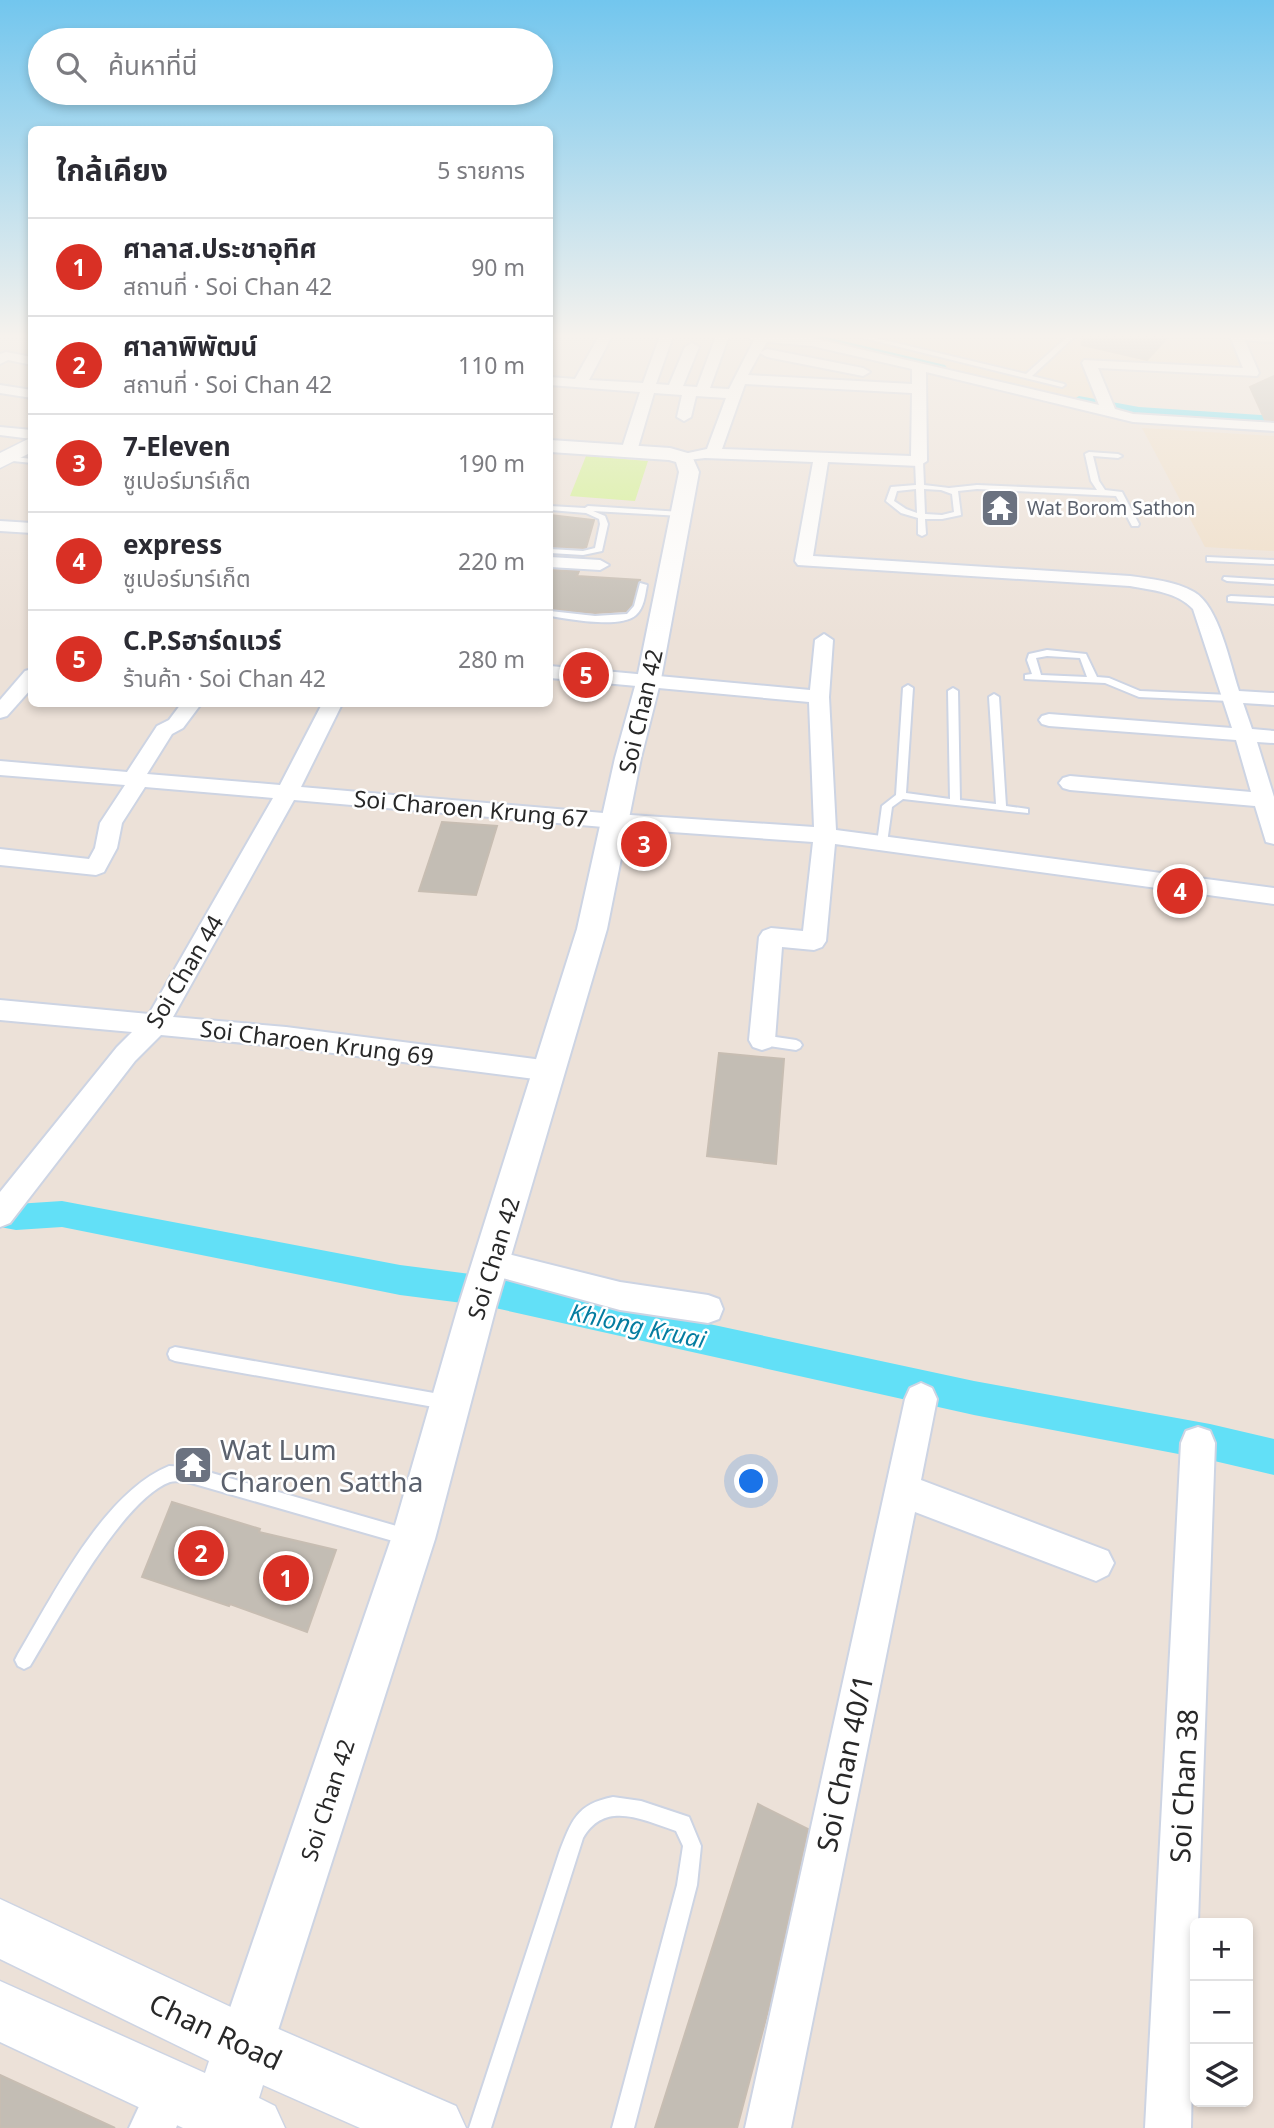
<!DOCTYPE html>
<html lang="th">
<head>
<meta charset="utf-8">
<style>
	:root { --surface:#fff; --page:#f7f7f7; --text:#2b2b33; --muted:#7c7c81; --line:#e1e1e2; --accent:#d93025 }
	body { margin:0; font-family:"Noto Sans","Noto Sans Thai",sans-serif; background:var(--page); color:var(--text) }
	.controls { position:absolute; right:21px; bottom:21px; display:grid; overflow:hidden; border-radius:10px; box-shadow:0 4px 10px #0003 }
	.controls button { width:63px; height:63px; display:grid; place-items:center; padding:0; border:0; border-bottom:2px solid var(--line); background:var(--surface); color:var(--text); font:35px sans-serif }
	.you { position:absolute; left:752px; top:1482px; width:24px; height:24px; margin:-18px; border:5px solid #fff; border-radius:50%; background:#1a73e8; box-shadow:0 0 0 10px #1a73e833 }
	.badge { display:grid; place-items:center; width:46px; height:46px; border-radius:50%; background:var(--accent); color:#fff; font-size:23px; font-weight:700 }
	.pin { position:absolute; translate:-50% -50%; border:4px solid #fff; box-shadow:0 2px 7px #0006 }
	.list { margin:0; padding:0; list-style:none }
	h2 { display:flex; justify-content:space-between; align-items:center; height:91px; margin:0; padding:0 28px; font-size:30px }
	h2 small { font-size:23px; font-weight:400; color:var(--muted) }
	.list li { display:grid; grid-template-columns:46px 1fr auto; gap:21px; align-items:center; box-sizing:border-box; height:98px; padding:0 28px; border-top:2px solid var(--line) }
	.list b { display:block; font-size:26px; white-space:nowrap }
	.list p { margin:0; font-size:23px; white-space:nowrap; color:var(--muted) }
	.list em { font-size:23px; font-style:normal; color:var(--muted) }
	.icon { flex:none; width:38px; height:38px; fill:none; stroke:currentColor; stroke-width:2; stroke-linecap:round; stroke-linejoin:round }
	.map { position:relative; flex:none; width:1274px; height:2128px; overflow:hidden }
	.search { position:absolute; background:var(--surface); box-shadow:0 4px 10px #0003; left:28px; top:28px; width:525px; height:77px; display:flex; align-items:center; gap:18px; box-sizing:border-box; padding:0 24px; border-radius:38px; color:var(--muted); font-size:26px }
	.panel { position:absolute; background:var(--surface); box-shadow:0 4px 10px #0003; left:28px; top:126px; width:525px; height:581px; border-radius:10px }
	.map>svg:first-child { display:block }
	.education { fill:#efddc6 }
	.pitch { fill:#d0f08a }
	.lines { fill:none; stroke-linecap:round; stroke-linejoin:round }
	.canal { fill:#62e0f7; fill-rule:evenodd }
	.building { fill:#c3bdb4; stroke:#c7bdb2; stroke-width:2 }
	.service-casing { stroke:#cdd4e3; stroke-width:4 }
	.minor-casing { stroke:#cdd4e3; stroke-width:4 }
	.tertiary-casing { stroke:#cdd4e3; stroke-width:4 }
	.secondary-casing { stroke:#cdd4e3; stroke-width:3 }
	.service { fill:#fff; fill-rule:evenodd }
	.minor { fill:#fff; fill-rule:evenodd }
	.tertiary { fill:#fff; fill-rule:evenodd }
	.secondary { fill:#fff; fill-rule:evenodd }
	.labels { text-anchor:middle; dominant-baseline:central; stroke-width:5; stroke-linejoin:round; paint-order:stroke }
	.far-worship-label { font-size:19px; fill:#5b616d; stroke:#fff; text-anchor:start }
	.street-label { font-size:23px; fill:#282828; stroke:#fff }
	.water-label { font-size:24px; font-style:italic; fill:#047ca0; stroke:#fff }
	.near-worship-label { font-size:28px; fill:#5b616d; stroke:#fff; text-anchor:start }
	.near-street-label { font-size:28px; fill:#282828; stroke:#fff }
</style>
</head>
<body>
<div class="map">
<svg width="1274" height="2128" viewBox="0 0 1274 2128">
	<rect width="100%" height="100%" fill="#ece1d8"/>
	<!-- education -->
	<g class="education">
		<polygon points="804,336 1228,336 1243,370 1084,362 1097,405"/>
		<polygon points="1142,428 1274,436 1274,551 1205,547"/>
	</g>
	<!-- pitch -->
	<polygon class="pitch" points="586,456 648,461 635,501 570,496"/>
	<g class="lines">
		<!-- canal -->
		<g class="canal">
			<polygon points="796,336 822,336 945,365 947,368 940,372 798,339"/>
			<polygon points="1079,396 1139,407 1274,416 1274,426 1139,417 1074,404 1071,401"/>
			<polygon points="0,1201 16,1204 62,1201 400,1265 486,1276 974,1381 1210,1424 1274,1439 1274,1475 1210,1460 974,1415 486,1306 400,1295 62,1227 16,1230 0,1227"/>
		</g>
	</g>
	<!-- building -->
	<g class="building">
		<polygon points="1083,336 1169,336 1147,360 1082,345"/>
		<polygon points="1274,376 1274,420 1265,420 1250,387"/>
		<polygon points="550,515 594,520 586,548 550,547"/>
		<polygon points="550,570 579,571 577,576 640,580 632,605 626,611 595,613 550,609"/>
		<polygon points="442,822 497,826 476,895 419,891"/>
		<polygon points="719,1053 784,1059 776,1164 707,1156"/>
		<polygon points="172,1502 260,1529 259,1532 336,1550 307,1632 230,1604 229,1606 142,1577"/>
		<polygon points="758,1804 808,1829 769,2007 737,2128 655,2128"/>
		<polygon points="0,2075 115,2128 0,2128"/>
	</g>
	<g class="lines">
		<!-- service casing -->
		<g class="service-casing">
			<g id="service">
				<polygon points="855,336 867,336 1026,374 1068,336 1075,336 1032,376 1064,384 1065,385 1062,387"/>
				<polygon points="1238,336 1274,338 1274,342 1237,340 1234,338"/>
				<path d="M1089,452l29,2 4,2 -4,2 -25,-2 6,25 6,9 17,2 17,32 -1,2h-6l-16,-30 -139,-7 -19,2 3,24 -19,4h-17l1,15 -4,2 -4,-2v-16l-17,-5 -15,-12 5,-14 25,-2 -1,-24 4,-2 4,2 1,24 25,3 28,-3 120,5 -6,-9 -6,-27zM916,489l1,24 -11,-4 -12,-8 3,-10zM924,489l17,1 11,4 2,18 -12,3 -17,-1z"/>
				<polygon points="6,456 32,459 32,463 3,460 2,458"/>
				<polygon points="550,506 585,508 588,506 681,512 685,514 681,516 593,511 605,516 608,524 602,551 583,555 550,553 550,549 583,551 595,548 600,524 599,519 586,513 550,510"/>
				<polygon points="1207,557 1274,560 1274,564 1210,561 1207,561"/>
				<polygon points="1224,577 1274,580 1274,584 1227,581 1223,579"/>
				<path d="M640,583l7,2c-2,10 -3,23 -11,30 -16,14 -67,4 -86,1v-5l45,5 32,-2 7,-8z"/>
				<polygon points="1231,596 1274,598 1274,604 1228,601 1228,597"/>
				<path d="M1047,650l39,4 11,23 12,1 31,13 90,4 5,3 -5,3 -91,-4 -34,-14 -80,-4v-4l7,-1 -5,-14 2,-6zM1047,656l33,2 7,19 -46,-2 -5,-17z"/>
				<polygon points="908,685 913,688 906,793 950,799 948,691 953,688 958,691 960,800 996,804 989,697 994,694 999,697 1006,806 1028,809 1028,813 903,799 892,807 887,843 886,845 878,845 877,843 882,806 896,795 903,688"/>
				<polygon points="762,1035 796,1040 800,1042 802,1045 800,1048 796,1050 762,1045 756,1040"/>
				<polygon points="175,1347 445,1395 450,1397 453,1402 450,1407 445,1409 175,1361 170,1359 168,1354 170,1349"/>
				<path d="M169,1466l22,1 216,62 6,2 2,6 -2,6 -6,2 -216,-62c-7,-1 -15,-3 -21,-1 -48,17 -113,140 -140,184l-6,3 -6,-3 -3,-6 3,-6c36,-60 85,-161 151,-188z"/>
				<path d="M613,1797l28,4 48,16 12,29 -4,39 -63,243h-22l65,-243 6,-39 -7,-15c-33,-11 -71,-31 -93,7l-92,290h-22l90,-275c12,-31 17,-49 54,-56z"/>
			</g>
		</g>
		<!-- minor casing -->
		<g class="minor-casing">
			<g id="minor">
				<path d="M599,336h13l-23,44 54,3 17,-47h13l-17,48 13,1 16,-38 7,-4 7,4 -16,39 14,1 19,-51h13l-19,52 19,1 25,-49 -11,-4 69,2 287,67 -17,-42 2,-3 159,8 -13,-32h13l16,37 -2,3 -159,-8 17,41 18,5 141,9v8l-141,-9 -207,-50 1,89 -8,5 -91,-4 -15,94 317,20c21,3 45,5 64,16 25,14 36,72 45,99l35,2v12l-31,-2 9,26 22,2v12l-17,-1 17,55v47l-8,-2 -11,-36 -185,-16 -7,-2 -4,-5 4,-5 7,-2 181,16 -15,-52 -187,-14 -7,-2 -3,-4 3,-4 7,-2 183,14 -39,-119c-16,-17 -41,-19 -63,-23l-332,-21 -3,-4 18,-99 -108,-4 -26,3 -3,-3 3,-3 28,-6 19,-51 -30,-2 -5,21 -7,4 -7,-4 5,-22 -28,-2 -17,58 -8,5 -5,-2 -3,-3 19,-59 -90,-7v-8l25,2zM767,342l45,4 100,23v15l-164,-9 12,-22 7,4 96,19 7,-4 -7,-4 -96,-19 -6,3zM745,384l167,9 -1,63 -189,-7z"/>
				<polygon points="6,352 32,357 32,365 8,360 0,364 0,354"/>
				<polygon points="0,385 32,390 32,398 0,393"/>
				<polygon points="0,427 32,430 32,439 0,435"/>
				<polygon points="0,521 32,523 32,533 0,531"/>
				<polygon points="550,557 600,560 609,565 600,570 550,567"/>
				<polygon points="824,634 833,640 829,697 836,830 1274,888 1274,904 835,844 826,941 822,947 814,950 782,947 775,1040 771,1047 762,1050 753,1047 749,1040 759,937 763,931 771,928 803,931 813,842 615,828 294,800 173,1017 286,1027 550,1061 559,1064 563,1071 559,1078 550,1081 286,1047 161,1035 135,1061 10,1223 0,1227 0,1192 117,1047 132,1032 0,1020 0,1000 149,1014 273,798 145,787 122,823 117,848 104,872 96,875 0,865 0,849 89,859 95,848 100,823 125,785 0,775 0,761 127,772 157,726 169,720 181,704 201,704 183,728 172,734 147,774 280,785 322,704 342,704 301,787 615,814 814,827 809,702 550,678 550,666 810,690 815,640"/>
				<polygon points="32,669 32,688 7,716 0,718 0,700 25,671"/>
				<polygon points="492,1250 620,1282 708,1295 719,1299 723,1309 719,1319 708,1323 620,1310 481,1272 477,1263 481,1254"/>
				<polygon points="921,1383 932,1388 937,1399 921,1480 1108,1551 1114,1563 1108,1575 1096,1581 915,1512 791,2128 745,2128 905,1399 910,1388"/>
				<polygon points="1198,1427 1210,1431 1215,1443 1198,1923 1195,1923 1191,2128 1145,2128 1181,1443 1186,1431"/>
				<polygon points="170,2068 186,2074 192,2090 176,2128 129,2128 154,2074"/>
			</g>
		</g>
		<!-- tertiary casing -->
		<g class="tertiary-casing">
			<polygon id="tertiary" points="550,440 670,448 691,454 699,472 661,679 641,758 607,929 496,1307 435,1539 273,2046 265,2066 245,2074 225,2066 217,2046 391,1539 458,1307 577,929 615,758 637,679 679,472 676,462 669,460 550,452"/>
		</g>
		<!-- secondary casing -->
		<g class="secondary-casing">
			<g id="secondary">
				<polygon points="32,437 32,452 0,468 0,453"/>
				<polygon points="0,1899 267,2024 456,2106 466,2128 360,2128 263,2085 259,2098 275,2106 285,2128 183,2128 0,2042 0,1981 205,2073 209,2061 0,1959"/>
			</g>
		</g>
		<!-- service -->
		<use href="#service" class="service"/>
		<!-- minor -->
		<use href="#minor" class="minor"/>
		<!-- tertiary -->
		<use href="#tertiary" class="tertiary"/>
		<!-- secondary -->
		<use href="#secondary" class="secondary"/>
	</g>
	<!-- sky -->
	<linearGradient id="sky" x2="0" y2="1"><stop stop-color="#72c6ee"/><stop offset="0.53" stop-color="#f6f2ed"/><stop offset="1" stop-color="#f6f2ed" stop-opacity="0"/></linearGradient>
	<rect width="1274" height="634" fill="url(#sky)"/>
	<!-- icons -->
	<defs>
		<g id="temple-square" transform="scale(2.0125)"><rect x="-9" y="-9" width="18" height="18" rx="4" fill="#6b7280" stroke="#fff"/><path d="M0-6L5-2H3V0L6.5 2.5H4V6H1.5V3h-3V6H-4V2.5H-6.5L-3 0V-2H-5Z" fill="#fff"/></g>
	</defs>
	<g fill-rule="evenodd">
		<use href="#temple-square" x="1000" y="508"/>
		<use href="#temple-square" x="193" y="1465"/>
	</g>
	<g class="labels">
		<!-- far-worship labels -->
		<g class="far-worship-label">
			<text x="1027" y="508">Wat Borom Sathon</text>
		</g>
		<!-- street labels -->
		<g class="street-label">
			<text transform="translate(640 711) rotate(-77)">Soi Chan 42</text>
			<text transform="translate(471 808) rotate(5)">Soi Charoen Krung 67</text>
			<text transform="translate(184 971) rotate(-59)">Soi Chan 44</text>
			<text transform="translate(317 1042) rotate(7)">Soi Charoen Krung 69</text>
			<text transform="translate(493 1258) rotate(-73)">Soi Chan 42</text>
			<text transform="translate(327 1800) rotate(-72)">Soi Chan 42</text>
		</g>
		<!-- water labels -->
		<g class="water-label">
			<text transform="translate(638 1325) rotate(12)">Khlong Kruai</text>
		</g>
		<!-- near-worship labels -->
		<g class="near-worship-label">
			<text x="220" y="1449">Wat Lum<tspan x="220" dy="32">Charoen Sattha</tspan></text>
		</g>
		<!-- near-street labels -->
		<g class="near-street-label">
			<text transform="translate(844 1763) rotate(-78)">Soi Chan 40/1</text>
			<text transform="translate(1183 1786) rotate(-87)">Soi Chan 38</text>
			<text transform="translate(216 2031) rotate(25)">Chan Road</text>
		</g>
	</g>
</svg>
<div class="controls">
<button>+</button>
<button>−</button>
<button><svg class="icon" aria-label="layers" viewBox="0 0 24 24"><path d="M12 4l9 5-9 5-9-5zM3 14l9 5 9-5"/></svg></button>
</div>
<div class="you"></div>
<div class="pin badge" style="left:286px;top:1578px">1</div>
<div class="pin badge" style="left:201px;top:1553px">2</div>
<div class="pin badge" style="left:644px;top:844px">3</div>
<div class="pin badge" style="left:1180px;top:891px">4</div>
<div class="pin badge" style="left:586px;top:675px">5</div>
<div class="search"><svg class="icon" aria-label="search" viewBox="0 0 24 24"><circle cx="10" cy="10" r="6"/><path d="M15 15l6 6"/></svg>ค้นหาที่นี่</div>
<section class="panel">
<h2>ใกล้เคียง<small>5 รายการ</small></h2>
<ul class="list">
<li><span class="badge">1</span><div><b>ศาลาส.ประชาอุทิศ</b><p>สถานที่ · Soi Chan 42</p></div><em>90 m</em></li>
<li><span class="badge">2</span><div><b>ศาลาพิพัฒน์</b><p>สถานที่ · Soi Chan 42</p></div><em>110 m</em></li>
<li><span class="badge">3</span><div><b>7-Eleven</b><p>ซูเปอร์มาร์เก็ต</p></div><em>190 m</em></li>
<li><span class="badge">4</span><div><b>express</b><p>ซูเปอร์มาร์เก็ต</p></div><em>220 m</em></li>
<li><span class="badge">5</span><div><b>C.P.Sฮาร์ดแวร์</b><p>ร้านค้า · Soi Chan 42</p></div><em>280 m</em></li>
</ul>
</section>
</div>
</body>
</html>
